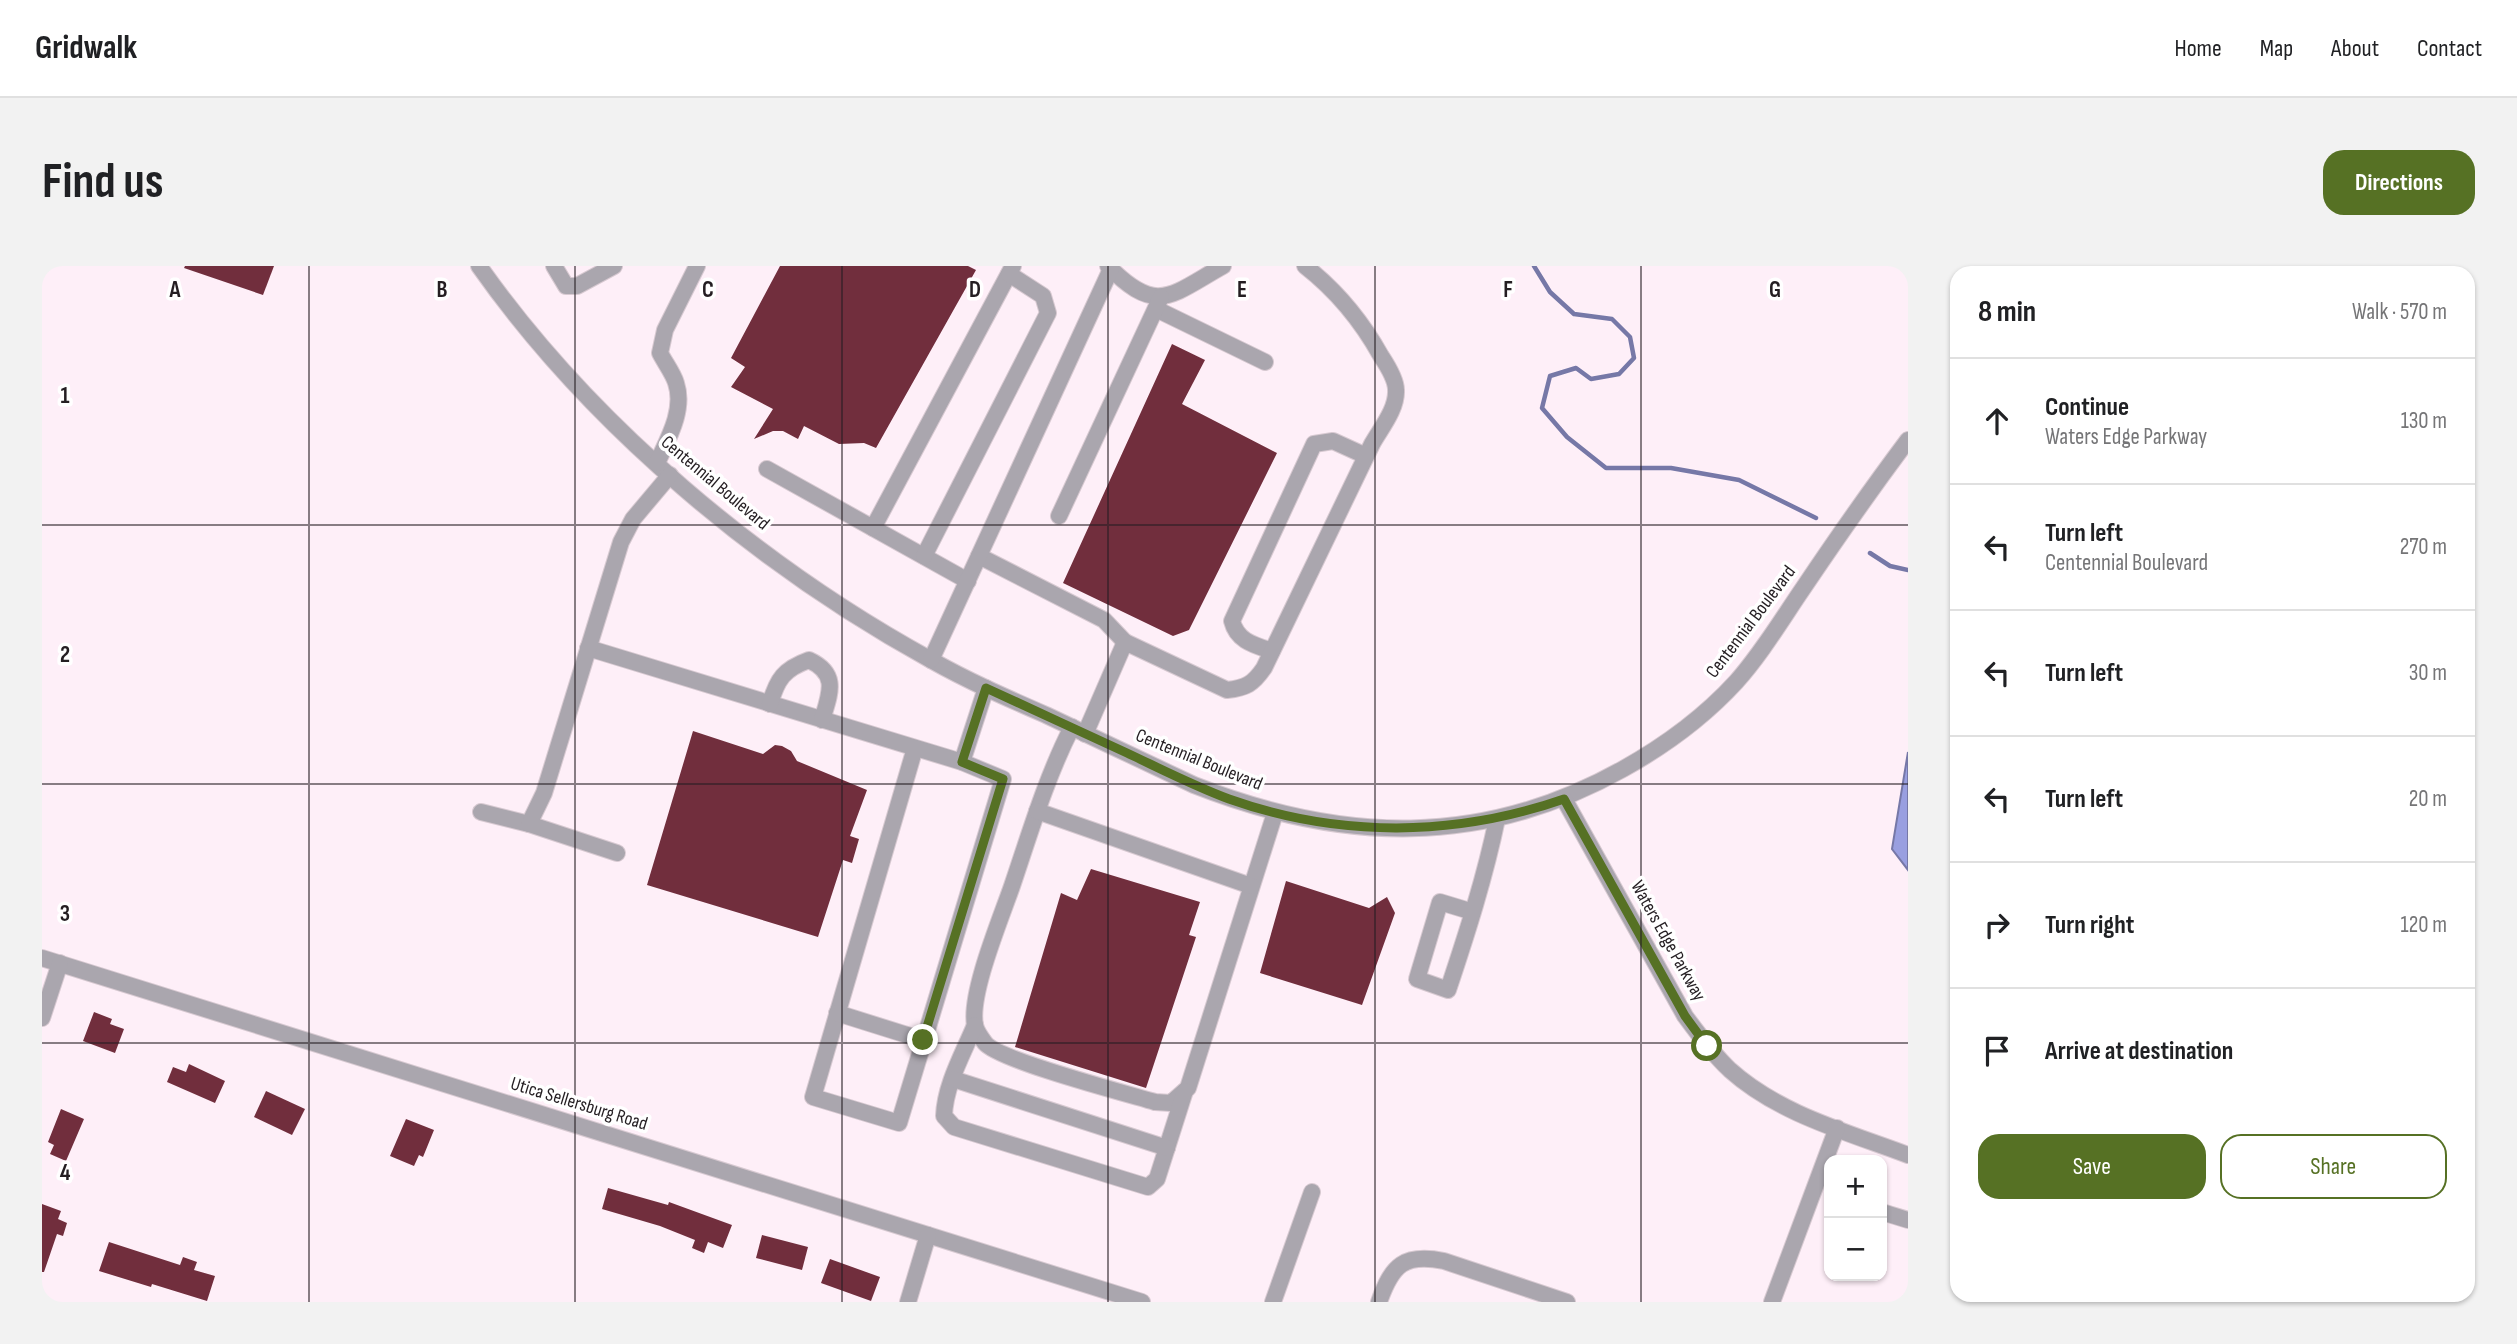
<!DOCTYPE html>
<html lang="en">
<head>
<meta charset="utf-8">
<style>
	:root { --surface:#fff; --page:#f2f2f2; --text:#202124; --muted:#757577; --line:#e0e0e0; --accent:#567124 }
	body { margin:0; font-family:"Sofia Sans Condensed",sans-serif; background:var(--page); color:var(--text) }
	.controls { position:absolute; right:21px; bottom:21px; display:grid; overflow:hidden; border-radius:14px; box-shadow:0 2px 5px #0004 }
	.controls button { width:63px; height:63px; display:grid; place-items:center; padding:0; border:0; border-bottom:2px solid var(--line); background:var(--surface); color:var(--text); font:35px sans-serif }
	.stop { position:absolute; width:21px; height:21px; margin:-16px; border:5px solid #567124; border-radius:50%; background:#fff }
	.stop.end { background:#567124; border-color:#fff; box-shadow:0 2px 7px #0008 }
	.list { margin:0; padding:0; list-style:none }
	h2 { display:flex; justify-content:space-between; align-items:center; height:91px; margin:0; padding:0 28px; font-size:30px }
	h2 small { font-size:23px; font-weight:400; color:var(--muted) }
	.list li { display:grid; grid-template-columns:46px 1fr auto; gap:21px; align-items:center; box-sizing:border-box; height:126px; padding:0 28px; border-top:2px solid var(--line) }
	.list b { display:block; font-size:26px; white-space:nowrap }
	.list p { margin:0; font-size:23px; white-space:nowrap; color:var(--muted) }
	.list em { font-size:23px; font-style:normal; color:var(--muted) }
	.actions { display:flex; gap:14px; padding:21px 28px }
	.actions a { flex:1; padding:16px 0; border:2px solid var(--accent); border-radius:21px; text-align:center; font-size:24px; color:var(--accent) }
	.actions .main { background:var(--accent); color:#fff }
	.icon { flex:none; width:38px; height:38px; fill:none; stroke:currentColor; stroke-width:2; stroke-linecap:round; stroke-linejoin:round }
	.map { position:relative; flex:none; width:1866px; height:1036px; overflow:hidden; border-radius:21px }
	header { display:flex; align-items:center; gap:42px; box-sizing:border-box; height:98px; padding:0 35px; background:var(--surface); border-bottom:2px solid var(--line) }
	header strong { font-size:33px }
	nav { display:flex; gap:38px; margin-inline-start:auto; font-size:24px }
	.intro { display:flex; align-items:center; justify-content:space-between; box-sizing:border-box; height:168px; padding:0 42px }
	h1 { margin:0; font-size:49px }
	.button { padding:18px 32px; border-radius:21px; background:var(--accent); color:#fff; font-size:24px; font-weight:700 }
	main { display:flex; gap:42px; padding:0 42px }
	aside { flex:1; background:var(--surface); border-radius:21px; box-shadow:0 2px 5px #0004 }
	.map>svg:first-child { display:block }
	.water { fill:#999fe0; stroke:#7678a7; stroke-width:2 }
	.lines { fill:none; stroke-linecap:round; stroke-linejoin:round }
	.stream { stroke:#7678a7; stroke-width:4.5 }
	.building { fill:#712e3d }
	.minor-casing { stroke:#d7c9d1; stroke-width:18 }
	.minor { stroke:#aaa6ae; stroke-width:16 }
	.route { stroke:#567124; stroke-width:9 }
	.grid { fill:none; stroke:#241e22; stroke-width:2; stroke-opacity:0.55 }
	.labels { text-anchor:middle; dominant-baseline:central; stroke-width:7; stroke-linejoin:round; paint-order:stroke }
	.street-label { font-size:19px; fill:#241e22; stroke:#fff }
	.grid-label { font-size:23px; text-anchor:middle; font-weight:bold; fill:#241e22; stroke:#fff; stroke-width:7; stroke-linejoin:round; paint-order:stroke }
</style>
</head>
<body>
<header>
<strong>Gridwalk</strong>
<nav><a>Home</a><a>Map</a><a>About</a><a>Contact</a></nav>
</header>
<div class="intro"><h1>Find us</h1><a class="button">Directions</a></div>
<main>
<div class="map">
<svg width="1866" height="1036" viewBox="0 0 1866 1036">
	<rect width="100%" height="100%" fill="#feeff8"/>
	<!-- water -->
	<polygon class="water" points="1866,486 1866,604 1850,583"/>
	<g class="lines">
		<!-- stream -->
		<g class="stream">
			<polyline points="1492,0 1508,26 1532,48 1570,53 1588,71 1592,92 1577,108 1549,113 1534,102 1508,110 1500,142 1525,171 1564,202 1629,202 1697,214 1774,252"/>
			<polyline points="1828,287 1848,300 1866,304"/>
		</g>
	</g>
	<!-- building -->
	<g class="building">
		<polygon points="143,0 232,0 221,29 142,2"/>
		<polygon points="738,0 926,0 934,4 834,182 822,177 797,178 762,160 756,173 741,165 731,165 712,173 731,143 689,121 703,101 689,92"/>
		<polygon points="1130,78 1163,94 1140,138 1235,187 1147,364 1131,370 1021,317"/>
		<polygon points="651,465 721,488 733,479 740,480 749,485 755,495 825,524 808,570 817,573 810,597 801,594 776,671 605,619"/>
		<polygon points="1049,603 1158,636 1147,669 1154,671 1104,822 973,781 1019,627 1035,634"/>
		<polygon points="1244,615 1327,642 1345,631 1353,647 1320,739 1218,707"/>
		<polygon points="52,746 70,753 68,758 82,763 73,787 41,775"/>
		<polygon points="147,798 183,815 173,837 125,816 131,801 144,806"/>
		<polygon points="224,825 263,843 250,869 212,851"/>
		<polygon points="19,843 42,853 24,895 8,888 12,879 6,876"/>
		<polygon points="364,853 392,864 381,891 377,889 372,900 348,890"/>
		<polygon points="566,922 626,939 627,936 690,959 681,982 666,976 662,987 650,982 653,974 618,960 560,943"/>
		<polygon points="0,938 19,945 16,953 25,957 21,970 15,968 2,1006 0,1006"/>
		<polygon points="720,969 766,981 760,1004 714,992"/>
		<polygon points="67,976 138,999 141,991 155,996 152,1004 173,1010 165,1035 110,1018 109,1021 57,1005"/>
		<polygon points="788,993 838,1011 829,1035 779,1017"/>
	</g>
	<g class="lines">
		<!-- minor casing -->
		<g class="minor-casing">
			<g id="minor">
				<path d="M437,0c112,159 282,301 452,394 37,21 76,38 115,55 49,23 99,47 148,70 148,58 288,63 429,-16 43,-24 80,-51 113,-87 26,-29 46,-63 68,-95 33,-49 68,-99 104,-147"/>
				<polyline points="512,0 524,20 535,20 572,0"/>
				<path d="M1066,0c49,50 63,29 115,0"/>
				<polyline points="1114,43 1223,96"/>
				<path d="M615,197c11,-24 28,-53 19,-80 -3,-10 -11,-20 -16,-30l5,-23 32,-64"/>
				<polyline points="725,203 926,315"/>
				<polyline points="1017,250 1119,31"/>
				<polyline points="831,262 971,0"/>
				<polyline points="882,290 1006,47 1001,30 967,8"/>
				<polyline points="937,290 1062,354 1083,376"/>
				<polyline points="546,382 920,496 961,513 857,857 771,831 873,482"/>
				<path d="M1230,385c-18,-6 -35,-10 -40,-30l82,-177 19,-3 33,15"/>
				<polyline points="889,394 1069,3"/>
				<path d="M728,438c7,-25 14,-35 39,-44 30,14 21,33 13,60"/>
				<path d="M1030,461c-26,51 -42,106 -60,159 -11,32 -43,108 -37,139 1,5 7,14 10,18 13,17 143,51 170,59l16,1 17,-15 87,-275"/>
				<path d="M1043,468l40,-92 102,48c19,-2 26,-6 37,-22l108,-224c9,-16 25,-35 24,-54 0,-11 -9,-25 -15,-34 -20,-36 -44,-65 -76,-90"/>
				<polyline points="920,496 944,422"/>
				<path d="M1522,533l121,217c14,19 28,38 45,54 49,44 117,62 178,85"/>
				<polyline points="995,545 1209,620"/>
				<polyline points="439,546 487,558 502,527 579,276 591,253 628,209"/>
				<polyline points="487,558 575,587"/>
				<path d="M1431,646l-33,-10 -23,77 31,11c19,-57 37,-113 49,-171"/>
				<polyline points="0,692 1100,1036"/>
				<polyline points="795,747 881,774"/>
				<polyline points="0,752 18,697"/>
				<path d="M933,759c-12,29 -30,60 -31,91l10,11 194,60 9,-8 28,-88"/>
				<polyline points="911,813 1125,882"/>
				<polyline points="1840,946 1866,954"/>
				<polyline points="866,1036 886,969"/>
				<polyline points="1231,1036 1270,926"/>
				<path d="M1337,1036c13,-37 25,-49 65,-41l123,41"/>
				<polyline points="1730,1036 1795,862"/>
			</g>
		</g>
		<!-- minor -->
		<use href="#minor" class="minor"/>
	</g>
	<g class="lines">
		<!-- route -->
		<path class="route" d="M881,774l80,-261 -41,-17 24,-74c47,22 94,43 141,65 34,16 67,33 102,46 110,39 226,38 335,0l121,217 22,30"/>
	</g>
	<!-- grid -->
	<path class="grid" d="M267,0v1036M533,0v1036M800,0v1036M1066,0v1036M1333,0v1036M1599,0v1036M0,259h1866M0,518h1866M0,777h1866"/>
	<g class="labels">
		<!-- street labels -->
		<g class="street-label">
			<text transform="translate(673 217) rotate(40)">Centennial Boulevard</text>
			<text transform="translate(1709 356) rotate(-53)">Centennial Boulevard</text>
			<text transform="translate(1157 494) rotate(22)">Centennial Boulevard</text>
			<text transform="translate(1626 675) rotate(61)">Waters Edge Parkway</text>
			<text transform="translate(537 838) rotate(17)">Utica Sellersburg Road</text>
		</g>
	</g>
	<g class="grid-label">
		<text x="133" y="31">A</text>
		<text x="400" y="31">B</text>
		<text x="666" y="31">C</text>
		<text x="933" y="31">D</text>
		<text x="1200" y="31">E</text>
		<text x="1466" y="31">F</text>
		<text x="1733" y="31">G</text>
		<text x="23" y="137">1</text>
		<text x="23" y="396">2</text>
		<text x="23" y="655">3</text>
		<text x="23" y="914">4</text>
	</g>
</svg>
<div class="controls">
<button>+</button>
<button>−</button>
</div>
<div class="stop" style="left:1665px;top:780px"></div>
<div class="stop end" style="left:881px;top:774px"></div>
</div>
<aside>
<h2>8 min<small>Walk · 570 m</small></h2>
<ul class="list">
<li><svg class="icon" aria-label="ahead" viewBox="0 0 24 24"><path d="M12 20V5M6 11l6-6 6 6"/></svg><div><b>Continue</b><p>Waters Edge Parkway</p></div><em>130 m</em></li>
<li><svg class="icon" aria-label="left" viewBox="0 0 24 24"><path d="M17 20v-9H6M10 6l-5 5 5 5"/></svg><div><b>Turn left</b><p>Centennial Boulevard</p></div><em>270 m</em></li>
<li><svg class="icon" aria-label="left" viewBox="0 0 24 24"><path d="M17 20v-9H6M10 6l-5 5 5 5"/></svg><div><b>Turn left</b></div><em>30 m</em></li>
<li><svg class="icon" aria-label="left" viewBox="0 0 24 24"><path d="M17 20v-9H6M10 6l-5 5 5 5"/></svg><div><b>Turn left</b></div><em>20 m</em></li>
<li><svg class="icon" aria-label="right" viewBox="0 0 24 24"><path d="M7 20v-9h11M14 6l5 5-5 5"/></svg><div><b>Turn right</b></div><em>120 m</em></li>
<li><svg class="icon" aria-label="arrive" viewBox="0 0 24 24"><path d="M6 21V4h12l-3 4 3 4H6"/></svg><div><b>Arrive at destination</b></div></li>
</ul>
<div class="actions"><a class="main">Save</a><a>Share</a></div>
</aside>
</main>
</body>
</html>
